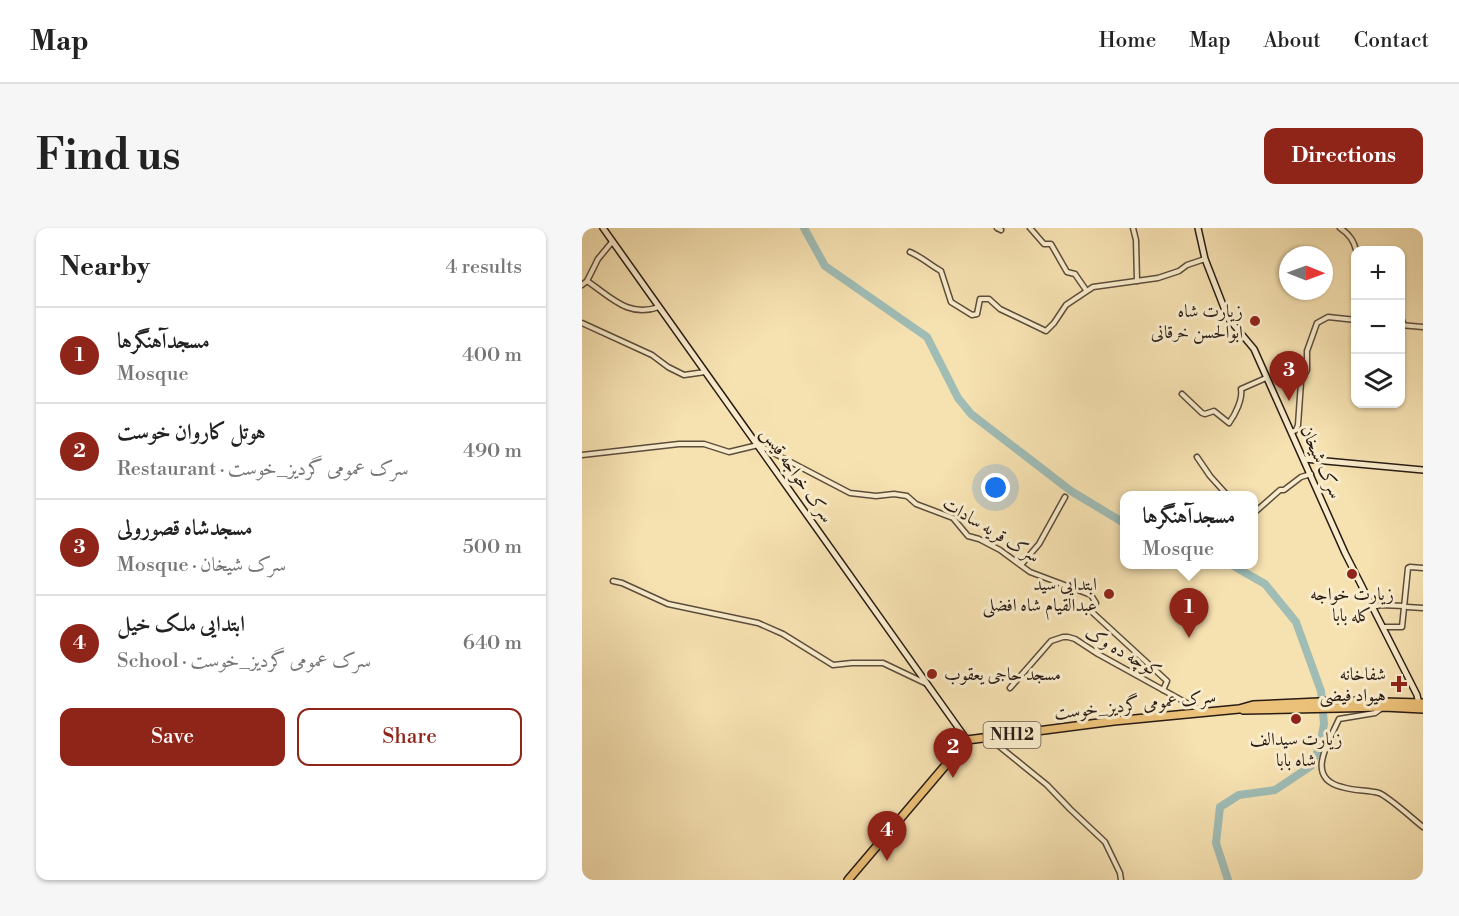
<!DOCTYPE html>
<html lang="en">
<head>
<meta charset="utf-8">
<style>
	:root { --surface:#fff; --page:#f6f6f6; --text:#222; --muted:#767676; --line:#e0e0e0; --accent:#8f2418 }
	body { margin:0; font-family:"Libre Bodoni",Amiri,serif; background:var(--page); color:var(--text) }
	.controls { position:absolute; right:18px; top:18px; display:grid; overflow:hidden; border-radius:12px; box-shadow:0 2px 4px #0004 }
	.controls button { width:54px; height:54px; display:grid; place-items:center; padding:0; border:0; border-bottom:2px solid var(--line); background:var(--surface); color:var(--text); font:30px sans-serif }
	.compass { position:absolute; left:697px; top:18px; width:54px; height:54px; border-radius:50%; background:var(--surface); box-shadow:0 2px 4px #0004; rotate:91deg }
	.you { position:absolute; left:414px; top:260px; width:21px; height:21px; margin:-15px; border:4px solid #fff; border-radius:50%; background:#1a73e8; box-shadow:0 0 0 9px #1a73e833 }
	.badge { display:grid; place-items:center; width:39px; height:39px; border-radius:50%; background:var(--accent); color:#fff; font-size:20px; font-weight:700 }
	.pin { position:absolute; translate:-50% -50px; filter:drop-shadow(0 2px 3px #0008) }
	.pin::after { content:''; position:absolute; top:32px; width:21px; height:18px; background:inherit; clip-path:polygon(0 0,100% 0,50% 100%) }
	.popup { position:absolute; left:538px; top:263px; width:138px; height:78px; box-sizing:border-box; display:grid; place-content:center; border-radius:12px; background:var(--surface); filter:drop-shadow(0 2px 4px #0005); font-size:20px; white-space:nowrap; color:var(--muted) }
	.popup b { font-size:22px; color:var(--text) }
	.popup::after { content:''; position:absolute; left:50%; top:100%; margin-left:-12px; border:12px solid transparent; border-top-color:var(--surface) }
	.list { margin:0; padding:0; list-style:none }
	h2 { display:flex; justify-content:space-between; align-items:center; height:78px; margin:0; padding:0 24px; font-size:26px }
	h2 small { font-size:20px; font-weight:400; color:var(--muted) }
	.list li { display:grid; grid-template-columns:39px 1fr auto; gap:18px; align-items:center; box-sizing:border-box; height:96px; padding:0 24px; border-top:2px solid var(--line) }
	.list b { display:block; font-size:22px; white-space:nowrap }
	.list p { margin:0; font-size:20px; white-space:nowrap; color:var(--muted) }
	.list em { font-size:20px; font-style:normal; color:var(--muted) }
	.actions { display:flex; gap:12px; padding:18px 24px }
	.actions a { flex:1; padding:14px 0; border:2px solid var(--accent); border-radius:12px; text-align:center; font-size:21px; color:var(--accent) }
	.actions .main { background:var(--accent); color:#fff }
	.icon { flex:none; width:33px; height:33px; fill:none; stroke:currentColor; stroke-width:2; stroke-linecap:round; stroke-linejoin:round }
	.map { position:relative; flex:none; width:841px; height:652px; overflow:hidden; border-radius:12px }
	header { display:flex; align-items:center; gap:36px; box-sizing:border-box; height:84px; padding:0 30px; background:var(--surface); border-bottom:2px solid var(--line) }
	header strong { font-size:28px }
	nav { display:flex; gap:33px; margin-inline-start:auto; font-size:21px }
	.intro { display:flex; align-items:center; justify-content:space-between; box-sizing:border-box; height:144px; padding:0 36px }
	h1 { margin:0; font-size:42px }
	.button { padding:15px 27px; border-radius:12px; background:var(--accent); color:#fff; font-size:21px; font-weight:700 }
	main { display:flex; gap:36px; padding:0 36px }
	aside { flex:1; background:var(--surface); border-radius:12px; box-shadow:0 2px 4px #0004 }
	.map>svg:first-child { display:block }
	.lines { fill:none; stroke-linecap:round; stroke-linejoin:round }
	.river { stroke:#9fbcb5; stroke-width:8 }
	.street-casing { stroke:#5c4d3c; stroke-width:7 }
	.secondary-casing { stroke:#291c15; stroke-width:8 }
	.highway-casing { stroke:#291c15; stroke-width:10 }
	.street { stroke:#f9eccc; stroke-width:4 }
	.secondary { stroke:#f9eccc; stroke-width:5 }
	.highway { stroke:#ebc078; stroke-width:7 }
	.poi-dot { fill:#8f2418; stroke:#f9eccc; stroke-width:2 }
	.labels { text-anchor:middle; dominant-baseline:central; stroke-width:6; stroke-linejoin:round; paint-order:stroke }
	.shield { fill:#f9eccc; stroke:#675a4c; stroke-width:1.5 }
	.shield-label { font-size:16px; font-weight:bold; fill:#291c15 }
	.poi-label { font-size:18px; fill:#291c15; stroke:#f9eccc; text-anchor:end }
	.street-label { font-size:18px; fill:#291c15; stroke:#f9eccc }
</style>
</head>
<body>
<header>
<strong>Map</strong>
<nav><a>Home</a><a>Map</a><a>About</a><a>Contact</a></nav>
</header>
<div class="intro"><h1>Find us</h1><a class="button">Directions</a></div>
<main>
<aside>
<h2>Nearby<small>4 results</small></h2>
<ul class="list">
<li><span class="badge">1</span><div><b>مسجدآهنگرها</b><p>Mosque</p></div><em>400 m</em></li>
<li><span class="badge">2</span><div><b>هوتل کاروان خوست</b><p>Restaurant · سرک عمومی گردیز_خوست</p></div><em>490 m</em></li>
<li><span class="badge">3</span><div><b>مسجدشاه قصورولی</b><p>Mosque · سرک شیخان</p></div><em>500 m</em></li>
<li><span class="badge">4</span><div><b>ابتدایی ملک خیل</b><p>School · سرک عمومی گردیز_خوست</p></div><em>640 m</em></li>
</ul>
<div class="actions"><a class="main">Save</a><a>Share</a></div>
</aside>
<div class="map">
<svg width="841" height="652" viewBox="0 0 841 652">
	<rect width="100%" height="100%" fill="#f6e1b1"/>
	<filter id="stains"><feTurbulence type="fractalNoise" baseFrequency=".00333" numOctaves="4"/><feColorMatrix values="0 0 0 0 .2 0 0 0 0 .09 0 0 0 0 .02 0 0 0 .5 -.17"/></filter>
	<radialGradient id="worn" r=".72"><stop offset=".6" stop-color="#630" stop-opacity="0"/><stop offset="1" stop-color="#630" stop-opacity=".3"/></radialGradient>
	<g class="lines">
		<!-- river -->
		<g class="river">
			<polyline points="222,0 243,38 345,109 376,170 389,186 489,263 542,295"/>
			<polyline points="646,652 634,615 638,579 657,567 693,562 729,538 738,518 742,496 739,463 714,394 683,356 648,336"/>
		</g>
		<!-- street casing -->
		<g class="street-casing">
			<g id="street">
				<polyline points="415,0 419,2"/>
				<polyline points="448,0 462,16 469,16 485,44 493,46 504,62"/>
				<polyline points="551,0 554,12 555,53"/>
				<path d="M758,0c8,5 14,13 16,22"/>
				<path d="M328,24c12,5 20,13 31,19l10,31 21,13 5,-1 3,-15h9l11,10 46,22 8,-8 12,-18 27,-18 65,-9 21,-7 8,-6 18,-6"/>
				<path d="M5,53c24,16 41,37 72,26"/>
				<polyline points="0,57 5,53 16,31 30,14"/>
				<polyline points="818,88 822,97"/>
				<polyline points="0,95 70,127 86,139 102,147 123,144"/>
				<polyline points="818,97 841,99"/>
				<path d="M600,166l20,19 3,1 9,-3 15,12c6,-8 14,-24 12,-34l25,-11"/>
				<polyline points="710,204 714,202 716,197 719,154 725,142 725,123 735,95 746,89 774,92"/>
				<polyline points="0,227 97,216 122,216 147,224 176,217 268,265 294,268 312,266 325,268 334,276 371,290 386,308 397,311 418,322 448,344 509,367 514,375 510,384 585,453 581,462"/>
				<polyline points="615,229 628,248 646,268"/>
				<polyline points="672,285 698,262 702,262 719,249 729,246"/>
				<polyline points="439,337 457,316 483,269"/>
				<polyline points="31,353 40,355 86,376 176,395 201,406 251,437 270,435 301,435 343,455"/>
				<polyline points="790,379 799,377 822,378"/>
				<polyline points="825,379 841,380"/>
				<polyline points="801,399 820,399 826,340 828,339 841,340"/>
				<polyline points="428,460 469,413 481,409 486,409 493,411 516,426 621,484"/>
				<path d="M800,480l-7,5 -36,6c-10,23 -35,59 3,68 12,4 25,3 37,6 10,4 34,26 44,34"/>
				<polyline points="407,510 465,557 488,581 523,614 538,645 539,652"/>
			</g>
		</g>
		<!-- secondary casing -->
		<g class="secondary-casing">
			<g id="secondary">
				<polyline points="21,0 385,512"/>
				<polyline points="616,0 623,31 646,90 672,121 763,325 835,467 837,476"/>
				<polyline points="722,231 841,242"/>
			</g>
		</g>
		<!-- highway casing -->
		<g class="highway-casing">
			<g id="highway">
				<polyline points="661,482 802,479 841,481"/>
				<polyline points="266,652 385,512 532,493 657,481 671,477 759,473 841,475"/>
			</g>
		</g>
		<!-- street -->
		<use href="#street" class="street"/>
		<!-- secondary -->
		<use href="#secondary" class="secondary"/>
		<!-- highway -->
		<use href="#highway" class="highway"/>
	</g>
	<!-- markers -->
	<g class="poi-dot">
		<circle cx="673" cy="93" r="6"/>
		<circle cx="770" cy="346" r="6"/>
		<circle cx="527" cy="366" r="6"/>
		<circle cx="350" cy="446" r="6"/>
		<path d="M814 447h6v6h6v6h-6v6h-6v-6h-6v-6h6z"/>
		<circle cx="714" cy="491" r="6"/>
	</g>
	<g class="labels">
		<!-- shield labels -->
		<rect class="shield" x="401.5" y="494" width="57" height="26" rx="4.5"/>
		<g class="shield-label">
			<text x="430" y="507">NH12</text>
		</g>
		<!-- poi labels -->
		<g class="poi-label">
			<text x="661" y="83">زیارت شاه<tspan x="661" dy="21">ابوالحسن خرقانی</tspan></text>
			<text x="515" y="356">ابتدایی سید<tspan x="515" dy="21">عبدالقیام شاه افضلی</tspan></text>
			<text x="770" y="366" text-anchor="middle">زیارت خواجه<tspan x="770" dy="21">کله بابا</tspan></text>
			<text x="362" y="446" text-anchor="start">مسجد حاجی یعقوب</text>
			<text x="804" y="446">شفاخانه<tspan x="804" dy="21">هیواد فیضی</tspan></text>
			<text x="714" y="511" text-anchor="middle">زیارت سیدالف<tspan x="714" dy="21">شاه بابا</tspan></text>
		</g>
		<!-- street labels -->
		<g class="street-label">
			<text transform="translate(739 234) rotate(66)">سرک شیخان</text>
			<text transform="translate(215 247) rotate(55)">سرک خواجه قیس</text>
			<text transform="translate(409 302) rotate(31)">سرک قریه سادات</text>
			<text transform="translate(541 424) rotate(30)">کوچه ده وک</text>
			<text transform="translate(553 477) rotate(-6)">سرک عمومی گردیز_خوست</text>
		</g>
	</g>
	<rect width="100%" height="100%" filter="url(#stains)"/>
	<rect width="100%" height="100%" fill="url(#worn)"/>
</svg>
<div class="controls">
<button>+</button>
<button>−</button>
<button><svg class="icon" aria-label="layers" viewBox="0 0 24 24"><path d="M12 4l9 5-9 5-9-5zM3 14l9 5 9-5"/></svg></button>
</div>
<svg class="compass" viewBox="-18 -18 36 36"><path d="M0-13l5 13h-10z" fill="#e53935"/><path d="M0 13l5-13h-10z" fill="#767676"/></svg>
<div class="you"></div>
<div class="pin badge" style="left:607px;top:410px">1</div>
<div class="popup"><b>مسجدآهنگرها</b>Mosque</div>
<div class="pin badge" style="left:371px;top:550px">2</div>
<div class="pin badge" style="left:707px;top:173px">3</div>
<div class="pin badge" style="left:305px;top:633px">4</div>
</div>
</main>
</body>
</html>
